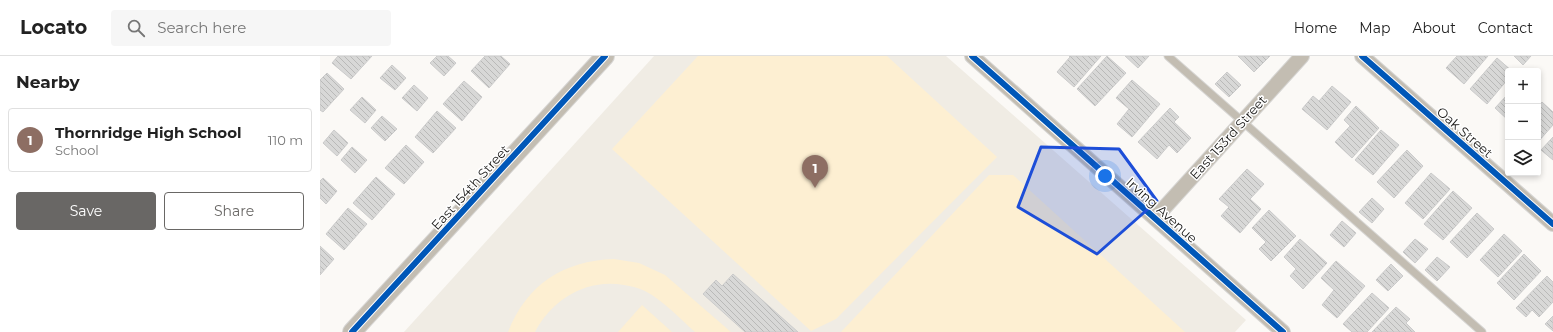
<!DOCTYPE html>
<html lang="en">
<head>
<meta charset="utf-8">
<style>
	:root { --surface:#fff; --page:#f6f6f6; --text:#222; --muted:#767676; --line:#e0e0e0; --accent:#696765 }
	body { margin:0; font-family:Montserrat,sans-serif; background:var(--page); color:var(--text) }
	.controls { position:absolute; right:12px; top:12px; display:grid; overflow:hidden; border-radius:4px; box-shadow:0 2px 6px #0003 }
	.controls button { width:36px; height:36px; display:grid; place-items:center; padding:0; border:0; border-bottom:1px solid var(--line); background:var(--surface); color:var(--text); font:20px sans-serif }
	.you { position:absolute; left:785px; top:120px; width:14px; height:14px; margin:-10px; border:3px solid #fff; border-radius:50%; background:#1a73e8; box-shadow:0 0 0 6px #1a73e833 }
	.badge { display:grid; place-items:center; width:26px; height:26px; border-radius:50%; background:var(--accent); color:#fff; font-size:13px; font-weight:700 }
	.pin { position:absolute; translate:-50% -33px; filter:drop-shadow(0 1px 2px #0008) }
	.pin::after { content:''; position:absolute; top:21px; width:14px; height:12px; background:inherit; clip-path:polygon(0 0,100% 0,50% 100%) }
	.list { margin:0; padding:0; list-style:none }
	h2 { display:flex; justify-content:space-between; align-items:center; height:52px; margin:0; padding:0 16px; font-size:17px }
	h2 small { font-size:13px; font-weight:400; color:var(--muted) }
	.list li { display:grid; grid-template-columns:26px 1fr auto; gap:12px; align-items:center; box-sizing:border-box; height:64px; margin:0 8px 8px; padding:0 8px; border:1px solid var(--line); border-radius:4px }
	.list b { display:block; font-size:15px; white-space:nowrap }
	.list p { margin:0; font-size:13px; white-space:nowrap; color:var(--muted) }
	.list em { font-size:13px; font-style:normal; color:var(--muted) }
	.actions { display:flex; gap:8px; padding:12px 16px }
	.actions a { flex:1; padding:9px 0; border:1px solid var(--accent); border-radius:4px; text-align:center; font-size:14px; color:var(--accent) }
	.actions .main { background:var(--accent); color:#fff }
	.icon { flex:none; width:22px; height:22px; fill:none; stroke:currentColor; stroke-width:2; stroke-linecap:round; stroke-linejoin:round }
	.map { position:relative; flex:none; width:1233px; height:276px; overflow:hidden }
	header { display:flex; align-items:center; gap:24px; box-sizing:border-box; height:56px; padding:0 20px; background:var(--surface); border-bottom:1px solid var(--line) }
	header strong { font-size:19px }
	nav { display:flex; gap:22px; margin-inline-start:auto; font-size:14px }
	.search { width:280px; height:36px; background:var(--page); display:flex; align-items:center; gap:10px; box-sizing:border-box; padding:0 14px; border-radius:4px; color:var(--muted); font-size:15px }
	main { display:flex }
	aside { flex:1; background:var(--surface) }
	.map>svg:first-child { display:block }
	.built { fill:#f0ece4 }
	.garden { fill:#fdefd2 }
	.building { fill:url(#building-back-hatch); stroke:#cbcbcb }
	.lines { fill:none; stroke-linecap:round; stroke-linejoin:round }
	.service-casing { stroke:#d6d5d3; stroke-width:9 }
	.minor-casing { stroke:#d6d5d3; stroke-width:16 }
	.tertiary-casing { stroke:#d6d5d3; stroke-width:20 }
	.service { stroke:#c3bdb2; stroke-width:7 }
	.minor { stroke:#c3bdb2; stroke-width:14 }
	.tertiary { stroke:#c3bdb2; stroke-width:18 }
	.cycleway-casing { stroke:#fff; stroke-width:8 }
	.cycleway { stroke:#0057b8; stroke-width:6 }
	.marked { fill:#1d4ed8; fill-opacity:0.2; stroke:#1d4ed8; stroke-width:3; stroke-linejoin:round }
	.labels { text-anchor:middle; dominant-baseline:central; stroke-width:3; stroke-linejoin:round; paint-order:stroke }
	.street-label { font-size:13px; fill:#1a1917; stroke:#fff }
</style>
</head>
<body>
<header>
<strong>Locato</strong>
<div class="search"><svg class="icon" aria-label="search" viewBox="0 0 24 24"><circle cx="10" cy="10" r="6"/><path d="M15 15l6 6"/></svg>Search here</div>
<nav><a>Home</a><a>Map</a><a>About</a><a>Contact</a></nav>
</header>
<main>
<aside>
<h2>Nearby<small></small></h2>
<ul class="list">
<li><span class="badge" style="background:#8d6e63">1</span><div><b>Thornridge High School</b><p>School</p></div><em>110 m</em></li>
</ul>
<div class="actions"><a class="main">Save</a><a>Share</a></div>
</aside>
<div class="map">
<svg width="1233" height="276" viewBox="0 0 1233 276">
	<defs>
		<pattern id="building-back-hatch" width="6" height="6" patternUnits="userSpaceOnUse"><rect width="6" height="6" fill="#d8d8d7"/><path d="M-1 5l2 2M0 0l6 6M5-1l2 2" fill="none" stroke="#b9b9b8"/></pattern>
	</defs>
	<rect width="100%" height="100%" fill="#fbf9f6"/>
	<!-- built -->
	<polygon class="built" points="334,0 626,0 926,264 915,276 84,276"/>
	<!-- garden -->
	<g class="garden">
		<polygon points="378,0 567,0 677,101 516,263 491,275 292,93"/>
		<polygon points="669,119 693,119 865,276 521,276"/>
		<path d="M294,203l25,4 26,12 66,57h-36c-16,-14 -31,-31 -50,-41 -6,-3 -14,-5 -21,-6 -37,-7 -72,14 -89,47h-27c19,-48 55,-71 106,-73z"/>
		<polygon points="322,249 352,276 298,276"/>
	</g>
	<!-- building -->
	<g class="building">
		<polygon points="18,0 52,0 31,23 12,7"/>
		<polygon points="117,0 128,0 136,7 124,20 110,7"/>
		<polygon points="165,0 181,0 190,8 169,32 151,15"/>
		<polygon points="749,0 781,0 754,31 737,16 750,1"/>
		<polygon points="787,0 806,17 775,50 757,33"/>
		<polygon points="805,0 829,0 818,12"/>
		<polygon points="918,0 950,0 934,16"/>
		<polygon points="1137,0 1168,0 1144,28 1126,12"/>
		<polygon points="1194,0 1211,0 1203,9"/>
		<polygon points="1177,2 1192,15 1188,15 1188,23 1167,48 1150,33"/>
		<polygon points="72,9 86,22 75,34 60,22"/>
		<polygon points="907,16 921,29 909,41 895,28"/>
		<polygon points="7,17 24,33 3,56 0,54 0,24"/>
		<polygon points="812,24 840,48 812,81 797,68 809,53 796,42"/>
		<polygon points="144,25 162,41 142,65 123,48"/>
		<polygon points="94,29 108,42 97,55 82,42"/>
		<polygon points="1012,30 1031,46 1007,74 982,53 993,40 999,45"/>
		<polygon points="1188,38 1188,64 1175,52"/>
		<polygon points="42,41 56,54 45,67 30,54"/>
		<polygon points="1222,46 1233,56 1233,69 1218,86 1218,51"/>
		<polygon points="1036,50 1059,72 1032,102 1015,86 1030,70 1024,64"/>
		<polygon points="850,52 859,61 854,66 871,82 857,97 849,89 837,103 818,86"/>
		<polygon points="117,55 136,72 113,97 95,81"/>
		<polygon points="62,60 77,73 65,85 51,72"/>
		<polygon points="14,74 28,87 17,100 3,87"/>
		<polygon points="1061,74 1079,89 1053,119 1035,104"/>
		<polygon points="1233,81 1233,104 1221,94"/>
		<polygon points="86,89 104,106 84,128 65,112"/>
		<polygon points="32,91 47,104 35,117 21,104"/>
		<polygon points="1087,94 1103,110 1074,142 1057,126"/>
		<polygon points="927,113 944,128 930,143 941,153 920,177 901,160 909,151 899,143"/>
		<polygon points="1111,117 1130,133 1103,163 1085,147"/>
		<polygon points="56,121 75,138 52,164 33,147"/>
		<polygon points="3,122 17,135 6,148 0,142 0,125"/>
		<polygon points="1133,135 1152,152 1123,184 1104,168"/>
		<polygon points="1052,142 1064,153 1052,167 1039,156"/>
		<polygon points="28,152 47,168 24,194 6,178"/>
		<polygon points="949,154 976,180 951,205 939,193 946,186 932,172"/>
		<polygon points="1157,157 1174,173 1147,202 1130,186"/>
		<polygon points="1022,165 1036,177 1024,191 1010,179"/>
		<polygon points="1184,178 1202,195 1178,221 1160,204"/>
		<polygon points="980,183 1007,207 983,233 970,220 976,213 964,201"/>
		<polygon points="1095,183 1108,193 1095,207 1083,196"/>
		<polygon points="0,190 14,203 0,219"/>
		<polygon points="1204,198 1221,215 1194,244 1177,227"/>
		<polygon points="1117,201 1130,211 1117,225 1105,214"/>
		<polygon points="1016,205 1045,230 1017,262 1002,249 1014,234 1001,222"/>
		<polygon points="1071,208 1083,220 1068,235 1056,224"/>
		<polygon points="413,218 478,276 425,276 383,238 396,224 402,230"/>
		<polygon points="1227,220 1233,226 1233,246 1219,261 1212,254 1206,261 1196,252"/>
		<polygon points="1052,237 1069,252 1047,276 1032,276 1023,268"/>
		<polygon points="1076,251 1090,263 1086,267 1095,276 1052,276"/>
		<polygon points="1233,260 1233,275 1225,268"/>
	</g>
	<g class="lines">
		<!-- service casing -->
		<g class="service-casing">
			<polyline id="service" points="848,0 1162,276"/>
		</g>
		<!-- minor casing -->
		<g class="minor-casing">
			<g id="minor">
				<polyline points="652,0 963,276"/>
				<polyline points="1042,0 1233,168"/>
				<polyline points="835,162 982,0"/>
			</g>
		</g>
		<!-- tertiary casing -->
		<g class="tertiary-casing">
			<polyline id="tertiary" points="32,276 285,0"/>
		</g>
		<!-- service -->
		<use href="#service" class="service"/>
		<!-- minor -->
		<use href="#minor" class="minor"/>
		<!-- tertiary -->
		<use href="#tertiary" class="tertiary"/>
		<!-- cycleway casing -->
		<g class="cycleway-casing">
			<g id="cycleway">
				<polyline points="652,0 963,276"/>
				<polyline points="1042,0 1233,168"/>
				<polyline points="32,276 285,0"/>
			</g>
		</g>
		<!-- cycleway -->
		<use href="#cycleway" class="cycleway"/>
	</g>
	<!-- marked area -->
	<path class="marked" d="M721,91l78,2 38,52 -60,53 -79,-47z"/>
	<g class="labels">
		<!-- street labels -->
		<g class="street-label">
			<text transform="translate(1145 76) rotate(41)">Oak Street</text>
			<text transform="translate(908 81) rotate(-48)">East 153rd Street</text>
			<text transform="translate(150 131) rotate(-48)">East 154th Street</text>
			<text transform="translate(842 154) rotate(42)">Irving Avenue</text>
		</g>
	</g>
</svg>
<div class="controls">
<button>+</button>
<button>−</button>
<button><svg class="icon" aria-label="layers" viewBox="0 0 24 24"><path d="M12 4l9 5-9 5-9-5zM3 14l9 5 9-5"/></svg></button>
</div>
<div class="you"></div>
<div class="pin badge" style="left:495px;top:132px;background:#8d6e63">1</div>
</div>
</main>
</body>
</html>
